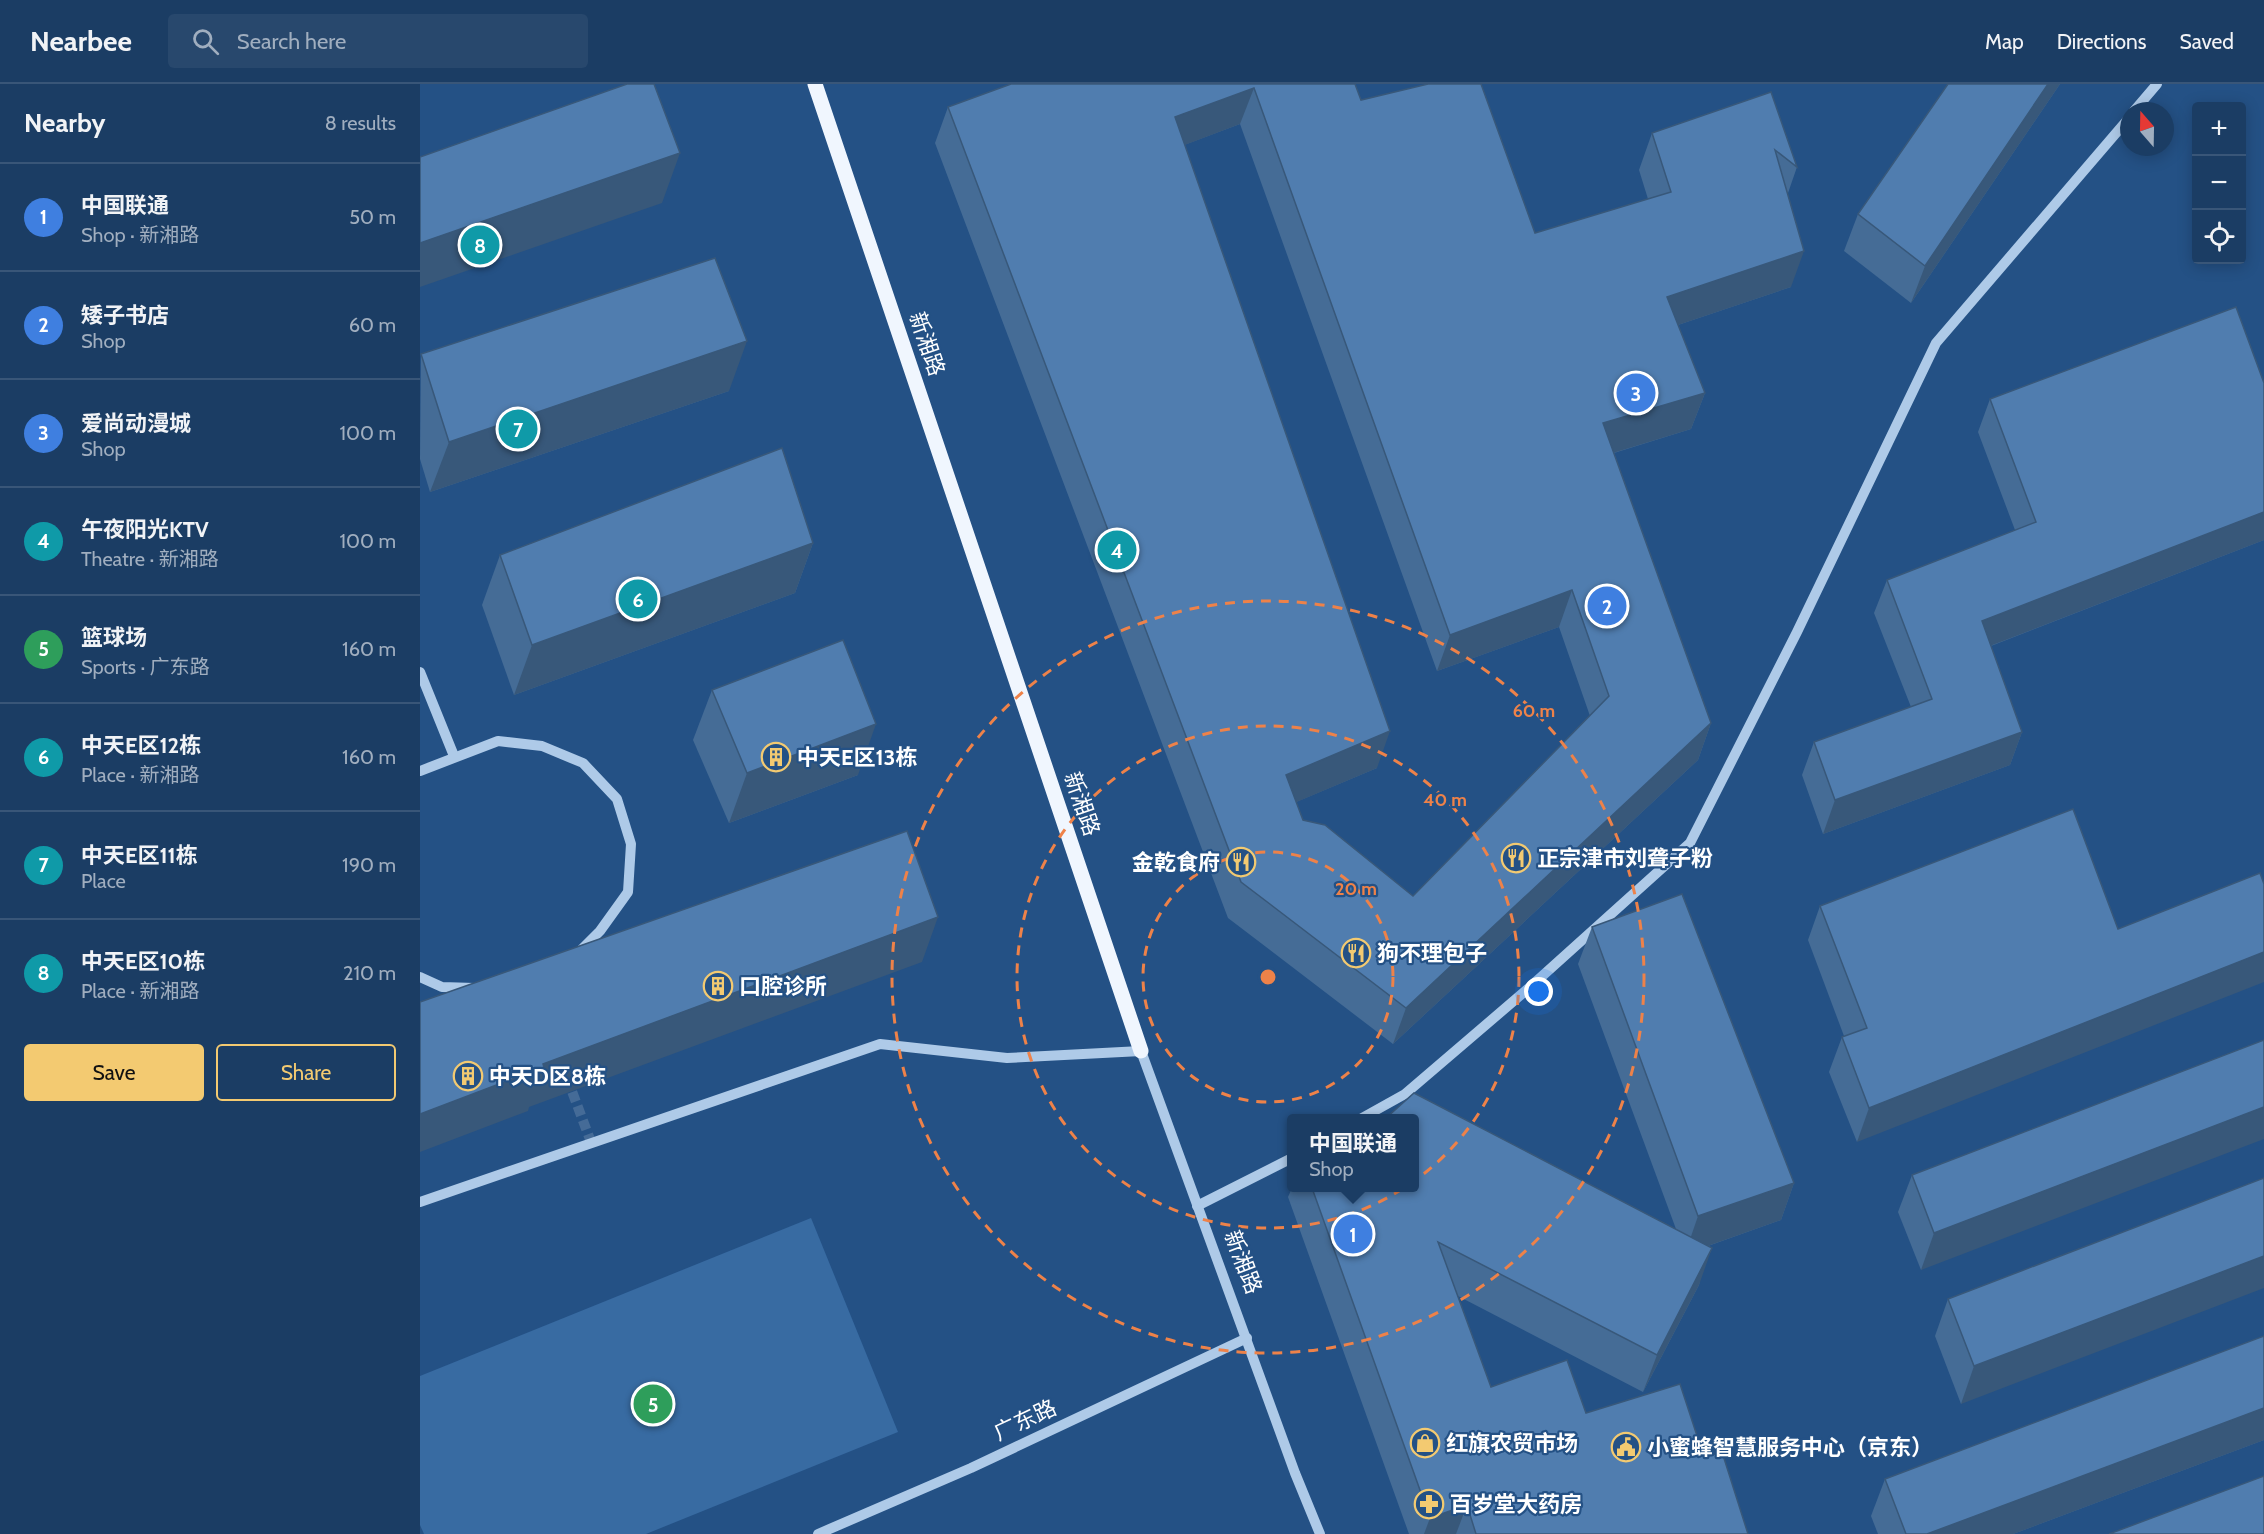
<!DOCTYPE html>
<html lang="en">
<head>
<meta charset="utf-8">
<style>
	:root { --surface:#1b3d64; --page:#28486d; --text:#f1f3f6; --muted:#a0aebf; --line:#395678; --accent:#f3ca71 }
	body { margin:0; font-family:Cabin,"Noto Sans SC",sans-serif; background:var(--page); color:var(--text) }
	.controls { position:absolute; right:18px; top:18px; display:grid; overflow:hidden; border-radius:6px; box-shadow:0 3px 15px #0003 }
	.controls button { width:54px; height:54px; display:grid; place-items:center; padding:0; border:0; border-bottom:2px solid var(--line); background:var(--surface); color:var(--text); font:30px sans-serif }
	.compass { position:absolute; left:1700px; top:18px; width:54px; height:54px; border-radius:50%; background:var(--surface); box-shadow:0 3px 15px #0003; rotate:340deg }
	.you { position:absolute; left:1119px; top:908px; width:21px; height:21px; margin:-15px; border:4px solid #fff; border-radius:50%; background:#1a73e8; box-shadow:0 0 0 9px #1a73e833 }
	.badge { display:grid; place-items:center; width:39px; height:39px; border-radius:50%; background:var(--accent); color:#fff; font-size:20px; font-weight:700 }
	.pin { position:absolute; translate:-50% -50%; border:3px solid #fff; box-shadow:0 2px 6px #0006 }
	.popup { position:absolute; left:867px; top:1030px; width:132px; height:78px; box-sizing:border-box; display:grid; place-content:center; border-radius:6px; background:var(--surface); filter:drop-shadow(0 2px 4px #0005); font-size:20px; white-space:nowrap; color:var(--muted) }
	.popup b { font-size:22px; color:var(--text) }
	.popup::after { content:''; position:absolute; left:50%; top:100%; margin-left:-12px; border:12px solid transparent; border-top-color:var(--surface) }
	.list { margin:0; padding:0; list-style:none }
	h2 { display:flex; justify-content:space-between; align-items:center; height:78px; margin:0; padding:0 24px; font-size:26px }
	h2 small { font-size:20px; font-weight:400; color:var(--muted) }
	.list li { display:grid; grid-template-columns:39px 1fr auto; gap:18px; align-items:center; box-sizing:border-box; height:108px; padding:0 24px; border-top:2px solid var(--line) }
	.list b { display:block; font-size:22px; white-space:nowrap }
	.list p { margin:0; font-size:20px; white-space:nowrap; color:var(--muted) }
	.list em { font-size:20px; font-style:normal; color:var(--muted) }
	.actions { display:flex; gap:12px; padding:18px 24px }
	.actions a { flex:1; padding:14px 0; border:2px solid var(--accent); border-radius:6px; text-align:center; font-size:21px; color:var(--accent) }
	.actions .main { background:var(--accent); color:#111 }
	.icon { flex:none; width:33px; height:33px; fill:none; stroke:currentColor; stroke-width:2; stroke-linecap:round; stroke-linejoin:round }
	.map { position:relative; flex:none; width:1844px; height:1450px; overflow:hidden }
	header { display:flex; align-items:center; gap:36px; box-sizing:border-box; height:84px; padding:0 30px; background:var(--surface); border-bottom:2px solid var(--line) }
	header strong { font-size:28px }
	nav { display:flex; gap:33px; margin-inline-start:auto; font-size:21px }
	.search { width:420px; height:54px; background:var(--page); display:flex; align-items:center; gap:15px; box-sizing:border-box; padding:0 21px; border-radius:6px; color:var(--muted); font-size:22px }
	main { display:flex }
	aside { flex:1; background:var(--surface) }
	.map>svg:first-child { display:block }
	.green { fill:#386ba2 }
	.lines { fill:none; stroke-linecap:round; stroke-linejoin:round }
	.minor-tunnel { stroke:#456b97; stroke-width:10; stroke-dasharray:10 5; stroke-linecap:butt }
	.minor { stroke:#aecae8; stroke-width:10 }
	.major { stroke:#f0f6fe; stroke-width:15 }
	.wall { fill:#456c96; fill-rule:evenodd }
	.shaded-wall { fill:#38587a }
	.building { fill:#507daf; stroke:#38587a; stroke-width:1.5; fill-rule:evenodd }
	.ring { fill:none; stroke:#ee8249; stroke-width:3; stroke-dasharray:10 8 }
	.labels { text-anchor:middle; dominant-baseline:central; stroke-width:4.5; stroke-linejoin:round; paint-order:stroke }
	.street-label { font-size:22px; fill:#fff; stroke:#245185 }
	.poi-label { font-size:22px; font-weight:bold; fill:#fff; stroke:#245185; text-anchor:start }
	.centre { fill:#ee8249; stroke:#245185; stroke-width:3 }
	.ring-label { font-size:18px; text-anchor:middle; font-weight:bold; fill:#ee8249; stroke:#245185; stroke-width:4.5; stroke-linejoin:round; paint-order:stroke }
</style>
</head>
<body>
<header>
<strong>Nearbee</strong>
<div class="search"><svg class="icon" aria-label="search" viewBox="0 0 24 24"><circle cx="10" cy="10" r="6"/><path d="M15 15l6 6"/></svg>Search here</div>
<nav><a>Map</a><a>Directions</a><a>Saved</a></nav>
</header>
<main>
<aside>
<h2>Nearby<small>8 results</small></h2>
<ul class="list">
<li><span class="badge" style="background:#3f7fe0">1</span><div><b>中国联通</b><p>Shop · 新湘路</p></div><em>50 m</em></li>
<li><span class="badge" style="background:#3f7fe0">2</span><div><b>矮子书店</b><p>Shop</p></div><em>60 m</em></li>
<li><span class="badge" style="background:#3f7fe0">3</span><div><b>爱尚动漫城</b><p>Shop</p></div><em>100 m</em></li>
<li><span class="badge" style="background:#0f9aa8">4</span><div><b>午夜阳光KTV</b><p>Theatre · 新湘路</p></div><em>100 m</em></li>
<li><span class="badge" style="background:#2e9e5b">5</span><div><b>篮球场</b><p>Sports · 广东路</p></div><em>160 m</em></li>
<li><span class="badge" style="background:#0f9aa8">6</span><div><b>中天E区12栋</b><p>Place · 新湘路</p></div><em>160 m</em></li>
<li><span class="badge" style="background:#0f9aa8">7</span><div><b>中天E区11栋</b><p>Place</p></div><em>190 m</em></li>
<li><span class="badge" style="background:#0f9aa8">8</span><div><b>中天E区10栋</b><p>Place · 新湘路</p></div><em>210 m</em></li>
</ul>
<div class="actions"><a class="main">Save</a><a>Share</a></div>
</aside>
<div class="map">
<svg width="1844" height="1450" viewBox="0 0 1844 1450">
	<rect width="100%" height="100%" fill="#245185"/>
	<!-- green -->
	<polygon class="green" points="391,1134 478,1348 226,1450 4,1450 0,1441 0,1292"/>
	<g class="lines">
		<!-- minor-tunnel -->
		<polyline class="minor-tunnel" points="147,994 171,1058"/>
		<!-- minor -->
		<g class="minor">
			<polyline points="1714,27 1737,0"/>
			<polyline points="0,588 34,672"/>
			<polyline points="0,687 78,657 122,662 163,679 197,715 211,760 208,808 180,847 158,869"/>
			<polyline points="0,893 22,903 54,904"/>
			<polyline points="942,1034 985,1010 1110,903 1270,759 1377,548 1516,259 1709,34"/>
			<polyline points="0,1118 460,960 587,974 721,967 875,1389 900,1450"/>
			<polyline points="777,1122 872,1074"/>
			<polyline points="398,1450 551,1384 827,1254"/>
		</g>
		<!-- major -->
		<polyline class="major" points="395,0 721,967"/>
	</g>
	<!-- wall -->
	<g class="wall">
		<path d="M591,0h344l6,16 174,133 113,-34 -9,-29 13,-37 119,-41 26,75 -9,26 3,94 -113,38 27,68 -14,36 -77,24 97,270 -13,37 -305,284 -165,-126 -293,-775 13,-36zM820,40l197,547 122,-44 31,89 -177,180 -110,-76 -7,-18 81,-34 -193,-623z"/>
		<polygon points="1528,0 1640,0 1491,219 1424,167 1438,130"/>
		<polygon points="1,270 309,307 10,408 0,375"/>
		<polygon points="1570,315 1844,456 1571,562 1602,648 1590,681 1403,750 1382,691 1394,658 1491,623 1454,529 1467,496 1595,446 1558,348"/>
		<polygon points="393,459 375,509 94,611 62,521 80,471"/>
		<polygon points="292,606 438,691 309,739 273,656"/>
		<polygon points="1653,725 1437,1058 1409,988 1422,953 1424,952 1388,856 1400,822"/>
		<polygon points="1172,843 1374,1099 1361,1136 1288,1162 1279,1201 1223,1308 1038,1212 1071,1303 1166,1329 1284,1373 1328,1450 989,1450 868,1113 872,1104 994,1104 1256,1145 1158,880"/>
		<polygon points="1844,956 1501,1186 1478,1128 1492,1091"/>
		<polygon points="1844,1094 1541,1320 1515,1252 1528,1215"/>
		<polygon points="1844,1252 1844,1356 1593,1450 1458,1450 1451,1432 1465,1395"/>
	</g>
	<!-- shaded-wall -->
	<g class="shaded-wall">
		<polygon points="1628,0 1640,0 1491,219 1505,182"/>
		<polygon points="834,4 820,40 741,70 755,33"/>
		<polygon points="260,69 242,119 0,203 0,159"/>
		<polygon points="1384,167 1371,203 1234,249 1247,213"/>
		<polygon points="327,257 309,307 10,408 29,358"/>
		<polygon points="1285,309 1271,345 1170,376 1183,339"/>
		<polygon points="1844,428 1844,456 1549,570 1562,537"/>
		<polygon points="393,459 375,509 94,611 112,561"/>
		<polygon points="1152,506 1139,543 1017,587 1030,551"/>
		<polygon points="1291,639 1278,676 973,960 986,924"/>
		<polygon points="456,640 438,691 309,739 327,689"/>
		<polygon points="970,647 957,684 853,728 866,691"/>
		<polygon points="1602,648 1590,681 1403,750 1415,716"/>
		<polygon points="518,833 502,878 109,1023 108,1027 0,1068 0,1030 123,980"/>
		<polygon points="1844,868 1844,898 1437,1058 1449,1024"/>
		<polygon points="1844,1023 1844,1055 1501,1186 1514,1149"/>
		<polygon points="1374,1099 1361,1136 1265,1170 1278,1132"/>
		<polygon points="1292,1164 1279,1201 1223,1308 1237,1271"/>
		<polygon points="1844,1172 1844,1204 1541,1320 1554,1282"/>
		<polygon points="1844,1324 1844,1356 1593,1450 1507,1450"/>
		<polygon points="1047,1421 1036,1450 1004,1450 1010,1434"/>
	</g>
	<!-- building -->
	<g class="building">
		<polygon points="207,0 234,0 260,69 0,159 0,73"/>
		<path d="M591,0h344l6,16 67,-16h53l54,149 136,-41 -19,-59 119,-41 26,75 -22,-17 29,101 -137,46 38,96 -102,30 108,300 -305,285 -165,-126 -293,-775zM834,4l196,547 122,-45 37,106 -196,200 -88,-71 -22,-5 -17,-45 104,-44 -215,-614z"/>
		<polygon points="1528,0 1628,0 1505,182 1438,130"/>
		<polygon points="295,174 327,257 29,358 1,270"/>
		<polygon points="1816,223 1844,299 1844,428 1562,537 1602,648 1415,716 1394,658 1512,615 1467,496 1616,438 1570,315"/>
		<polygon points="362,364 393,459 112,561 80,471"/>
		<polygon points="423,556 456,640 327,689 292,606"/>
		<polygon points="1653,725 1698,845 1840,789 1844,800 1844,868 1449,1024 1422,953 1447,944 1400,822"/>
		<polygon points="487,747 518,833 123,980 124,983 0,1030 0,918"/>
		<polygon points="1262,810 1374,1099 1278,1132 1172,843"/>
		<polygon points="1844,956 1844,1023 1514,1149 1492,1091"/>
		<polygon points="994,1009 1292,1164 1237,1271 1018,1158 1071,1303 1147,1276 1166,1329 1260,1300 1284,1373 1302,1368 1328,1450 1056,1450 1047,1421 1010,1434 892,1104 994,1104 994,1035 965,1035"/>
		<polygon points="1844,1094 1844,1172 1554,1282 1528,1215"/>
		<polygon points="1844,1252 1844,1324 1507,1450 1486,1450 1465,1395"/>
		<polygon points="1844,1392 1844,1450 1689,1450"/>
	</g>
	<!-- distance rings -->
	<g class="ring">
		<circle cx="848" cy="893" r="125"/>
		<circle cx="848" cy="893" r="251"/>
		<circle cx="848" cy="893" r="376"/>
	</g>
	<!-- icons -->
	<defs>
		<g id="building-ring" transform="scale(1.5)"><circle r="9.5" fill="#245185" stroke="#f3ca71" stroke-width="1.5"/><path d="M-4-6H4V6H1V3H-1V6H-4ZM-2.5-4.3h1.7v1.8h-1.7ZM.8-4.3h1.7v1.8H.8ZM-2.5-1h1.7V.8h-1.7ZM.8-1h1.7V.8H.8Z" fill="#f3ca71"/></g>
		<g id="restaurant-ring" transform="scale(1.5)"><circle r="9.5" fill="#245185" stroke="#f3ca71" stroke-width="1.5"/><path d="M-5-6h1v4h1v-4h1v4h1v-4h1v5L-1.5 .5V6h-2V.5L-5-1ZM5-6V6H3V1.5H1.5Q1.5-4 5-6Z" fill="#f3ca71"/></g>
		<g id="shop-ring" transform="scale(1.5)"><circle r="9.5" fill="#245185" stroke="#f3ca71" stroke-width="1.5"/><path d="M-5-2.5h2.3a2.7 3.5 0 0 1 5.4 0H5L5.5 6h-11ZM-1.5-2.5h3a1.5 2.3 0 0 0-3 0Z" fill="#f3ca71"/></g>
		<g id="civic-ring" transform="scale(1.5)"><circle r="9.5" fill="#245185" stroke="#f3ca71" stroke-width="1.5"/><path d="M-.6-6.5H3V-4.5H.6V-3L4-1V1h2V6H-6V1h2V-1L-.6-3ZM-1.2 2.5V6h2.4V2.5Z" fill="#f3ca71"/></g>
		<g id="pharmacy-ring" transform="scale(1.5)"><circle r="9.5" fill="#245185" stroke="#f3ca71" stroke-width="1.5"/><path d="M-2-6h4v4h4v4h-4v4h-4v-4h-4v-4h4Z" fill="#f3ca71"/></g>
	</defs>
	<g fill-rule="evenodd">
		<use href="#building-ring" x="356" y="673"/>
		<use href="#restaurant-ring" x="1096" y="774"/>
		<use href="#restaurant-ring" x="821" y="778"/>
		<use href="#restaurant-ring" x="936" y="869"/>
		<use href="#building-ring" x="298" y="902"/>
		<use href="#building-ring" x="48" y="992"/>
		<use href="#shop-ring" x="1005" y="1359"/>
		<use href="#civic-ring" x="1206" y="1363"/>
		<use href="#pharmacy-ring" x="1009" y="1420"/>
	</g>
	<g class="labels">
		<!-- street labels -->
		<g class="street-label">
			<text transform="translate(507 260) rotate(71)">新湘路</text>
			<text transform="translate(662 720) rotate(71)">新湘路</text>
			<text transform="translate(823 1178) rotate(69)">新湘路</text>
			<text transform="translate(605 1336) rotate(-25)">广东路</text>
		</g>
		<!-- poi labels -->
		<g class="poi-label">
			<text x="377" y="673">中天E区13栋</text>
			<text x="1117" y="774">正宗津市刘聋子粉</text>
			<text x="800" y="778" text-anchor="end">金乾食府</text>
			<text x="957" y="869">狗不理包子</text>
			<text x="319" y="902">口腔诊所</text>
			<text x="69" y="992">中天D区8栋</text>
			<text x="1026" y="1359">红旗农贸市场</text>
			<text x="1227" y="1363">小蜜蜂智慧服务中心（京东）</text>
			<text x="1030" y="1420">百岁堂大药房</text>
		</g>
	</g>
	<circle cx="848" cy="893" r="9" class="centre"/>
	<g class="ring-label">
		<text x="1114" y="633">60 m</text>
		<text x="1025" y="722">40 m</text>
		<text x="936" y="811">20 m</text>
	</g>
</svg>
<div class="controls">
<button>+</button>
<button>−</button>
<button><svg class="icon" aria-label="locate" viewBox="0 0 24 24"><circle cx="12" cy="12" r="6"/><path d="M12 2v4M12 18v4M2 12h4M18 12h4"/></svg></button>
</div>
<svg class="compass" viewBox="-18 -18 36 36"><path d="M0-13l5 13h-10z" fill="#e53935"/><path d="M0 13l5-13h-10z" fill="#a0aebf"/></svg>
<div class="you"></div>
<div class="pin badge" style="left:933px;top:1150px;background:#3f7fe0">1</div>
<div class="popup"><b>中国联通</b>Shop</div>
<div class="pin badge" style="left:1187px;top:522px;background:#3f7fe0">2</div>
<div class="pin badge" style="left:1216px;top:309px;background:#3f7fe0">3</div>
<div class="pin badge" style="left:697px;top:466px;background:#0f9aa8">4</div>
<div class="pin badge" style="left:233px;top:1320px;background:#2e9e5b">5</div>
<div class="pin badge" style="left:218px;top:515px;background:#0f9aa8">6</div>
<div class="pin badge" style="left:98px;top:345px;background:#0f9aa8">7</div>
<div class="pin badge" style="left:60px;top:161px;background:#0f9aa8">8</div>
</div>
</main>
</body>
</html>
